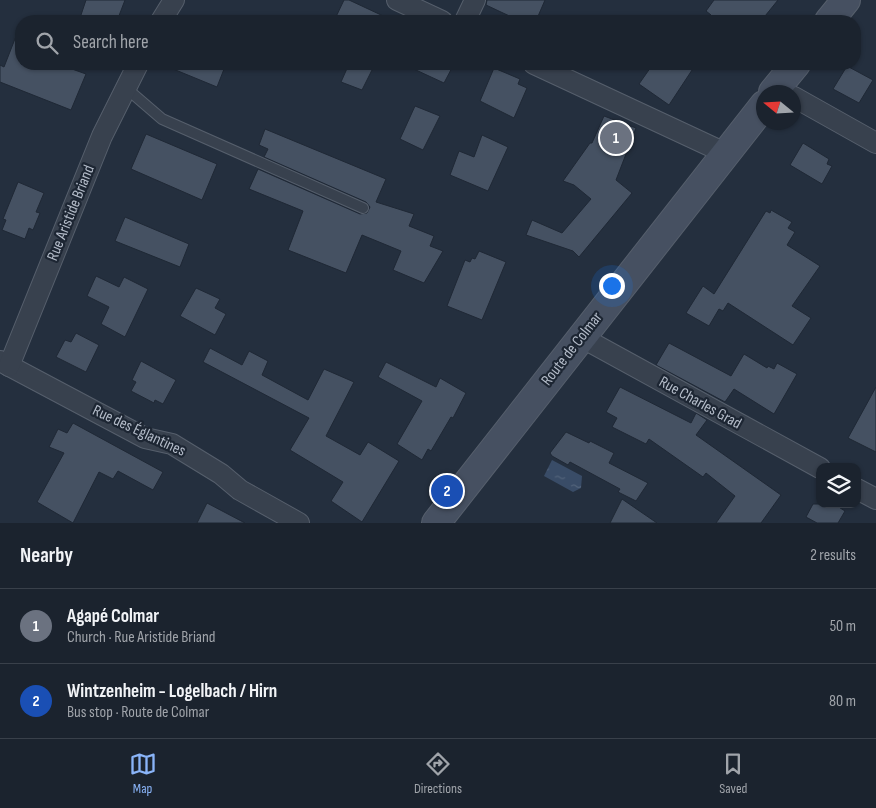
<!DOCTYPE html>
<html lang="en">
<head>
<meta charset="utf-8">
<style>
	:root { --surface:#1b232e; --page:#242b36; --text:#f1f3f6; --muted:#a0a4aa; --line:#39404a; --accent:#8ab4f8 }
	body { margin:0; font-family:"Sofia Sans Condensed",sans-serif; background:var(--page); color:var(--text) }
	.controls { position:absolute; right:15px; bottom:15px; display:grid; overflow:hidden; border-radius:10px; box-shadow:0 1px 4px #0004 }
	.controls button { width:45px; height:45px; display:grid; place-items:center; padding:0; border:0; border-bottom:1px solid var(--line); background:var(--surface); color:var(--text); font:25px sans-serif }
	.compass { position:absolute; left:756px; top:85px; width:45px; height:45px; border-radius:50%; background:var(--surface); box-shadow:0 1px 4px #0004; rotate:288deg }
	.you { position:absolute; left:611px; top:285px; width:18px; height:18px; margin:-12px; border:4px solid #fff; border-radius:50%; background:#1a73e8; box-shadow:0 0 0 8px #1a73e833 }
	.badge { display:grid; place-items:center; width:32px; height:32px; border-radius:50%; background:var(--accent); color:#fff; font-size:16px; font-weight:700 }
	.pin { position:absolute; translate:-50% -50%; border:2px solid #fff; box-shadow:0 1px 5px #0006 }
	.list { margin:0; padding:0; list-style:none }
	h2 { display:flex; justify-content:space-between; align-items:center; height:65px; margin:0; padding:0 20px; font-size:21px }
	h2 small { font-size:16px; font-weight:400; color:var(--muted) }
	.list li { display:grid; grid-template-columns:32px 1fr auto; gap:15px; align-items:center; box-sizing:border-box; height:75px; padding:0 20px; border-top:1px solid var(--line) }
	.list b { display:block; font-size:19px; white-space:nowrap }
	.list p { margin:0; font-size:16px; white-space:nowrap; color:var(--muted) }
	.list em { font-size:16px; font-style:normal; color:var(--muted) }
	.icon { flex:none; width:28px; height:28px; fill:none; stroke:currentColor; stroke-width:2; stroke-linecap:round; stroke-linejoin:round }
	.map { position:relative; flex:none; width:876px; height:523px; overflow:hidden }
	.search { position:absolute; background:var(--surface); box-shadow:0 1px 4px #0004; left:15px; right:15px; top:15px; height:55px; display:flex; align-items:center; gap:12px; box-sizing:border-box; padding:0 18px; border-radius:20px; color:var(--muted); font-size:19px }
	.sheet { height:215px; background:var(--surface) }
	nav { display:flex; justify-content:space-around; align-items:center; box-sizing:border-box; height:70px; border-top:1px solid var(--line); background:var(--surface); font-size:14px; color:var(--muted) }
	nav a { display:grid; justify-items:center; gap:2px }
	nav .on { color:var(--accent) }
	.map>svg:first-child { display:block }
	.water { fill:url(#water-ripples) }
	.building { fill:#455162; stroke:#1f2835 }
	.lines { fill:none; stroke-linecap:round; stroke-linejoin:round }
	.service-casing { stroke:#565f6c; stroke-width:12 }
	.minor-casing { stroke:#565f6c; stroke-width:22 }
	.secondary-casing { stroke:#565f6c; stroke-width:30 }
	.service { stroke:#38414e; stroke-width:10 }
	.minor { stroke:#38414e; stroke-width:20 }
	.secondary { stroke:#465061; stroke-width:28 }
	.labels { text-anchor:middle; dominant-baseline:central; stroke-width:4.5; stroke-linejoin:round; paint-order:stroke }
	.street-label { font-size:16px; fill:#b4bcc9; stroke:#1d2633 }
</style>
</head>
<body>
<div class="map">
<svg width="876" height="523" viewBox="0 0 876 523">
	<defs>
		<pattern id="water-ripples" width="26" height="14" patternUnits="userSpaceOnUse" patternTransform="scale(1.25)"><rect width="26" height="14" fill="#394c67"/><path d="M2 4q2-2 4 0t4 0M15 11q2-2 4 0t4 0" fill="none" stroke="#53647b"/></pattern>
	</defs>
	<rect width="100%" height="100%" fill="#242f3e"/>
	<!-- water -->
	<polygon class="water" points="552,460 582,476 581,488 573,492 544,476"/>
	<!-- building -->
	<g class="building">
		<polygon points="86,0 125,0 117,21 79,21"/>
		<polygon points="344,0 349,0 394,21 334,21"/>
		<polygon points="487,0 545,0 536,21 520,21 486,5"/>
		<polygon points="714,0 778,0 761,21 707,21 711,15 706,11"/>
		<polygon points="20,26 21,64 58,64 86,74 71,110 0,82 0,65 4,67"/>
		<polygon points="161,64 226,64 217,87"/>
		<polygon points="349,64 375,64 362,90 341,82"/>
		<polygon points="403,64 454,64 444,83"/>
		<polygon points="653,64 696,64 669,105 639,84"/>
		<polygon points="847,66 873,80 859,103 833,89"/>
		<polygon points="494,68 520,79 518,84 527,88 514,118 480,101"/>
		<polygon points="415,106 440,116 423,150 400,139"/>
		<polygon points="604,116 636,128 616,180 632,193 579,257 573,251 526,235 532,220 562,233 591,199 574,185 563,181 590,143 592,143"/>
		<polygon points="265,129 386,179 376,202 414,214 409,226 434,236 430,246 443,251 424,283 393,270 401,251 362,235 346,273 288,250 303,211 249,189 258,169 360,214 367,213 370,207 366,202 264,157 268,149 259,145"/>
		<polygon points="146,134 217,164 202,200 131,169"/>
		<polygon points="482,135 508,147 488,191 450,175 459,151 474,157"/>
		<polygon points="803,143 829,159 827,164 832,166 822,184 790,165"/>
		<polygon points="18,182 44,193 36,212 40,213 33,230 29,228 25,239 2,230 6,220 3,219"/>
		<polygon points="771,210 792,222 788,228 795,232 787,245 820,266 792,306 811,318 793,345 728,303 723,311 719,309 709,326 686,313 703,286 714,294 766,211 770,213"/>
		<polygon points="125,217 189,244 180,267 115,241"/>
		<polygon points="479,251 506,262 482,320 447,306 465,260 470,262 472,258 475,259"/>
		<polygon points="96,276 119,287 124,277 148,289 125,337 101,324 109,307 87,296"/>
		<polygon points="196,288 220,299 215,308 226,314 215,335 180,316"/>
		<polygon points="76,333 99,345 86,372 56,357 65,340 71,342"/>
		<polygon points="669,343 731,376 744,354 767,368 768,366 774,369 777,363 797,374 774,414 734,389 725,402 656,365"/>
		<polygon points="210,348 242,365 249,351 268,361 262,375 308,400 324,369 354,382 326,436 360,455 368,442 399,461 362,522 331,501 343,482 290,450 309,418 203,362"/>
		<polygon points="141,361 176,380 163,404 155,400 154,403 131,391 136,382 132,380"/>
		<polygon points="386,362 436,387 440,378 466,393 453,418 451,417 431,451 428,449 422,460 397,444 422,401 378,377"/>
		<polygon points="620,387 691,423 696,413 707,420 696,435 781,495 761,523 716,523 735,496 706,473 703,477 649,439 646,444 612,427 617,418 606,412"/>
		<polygon points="876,387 876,452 848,438"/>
		<polygon points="73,423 163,472 153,490 118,471 113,479 99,472 73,523 37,502 64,453 49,447 58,429 67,433"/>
		<polygon points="566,432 589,443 590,441 614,453 609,463 648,483 636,501 618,492 620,489 570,462 568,465 552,456 550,453"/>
		<polygon points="622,499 657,523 610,523"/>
		<polygon points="207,503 245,523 197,523"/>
		<polygon points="813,504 834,504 845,511 838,523 817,523 806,517"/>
	</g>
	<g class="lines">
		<!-- service casing -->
		<g class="service-casing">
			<polyline id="service" points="126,88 162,119 363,208"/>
		</g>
		<!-- minor casing -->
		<g class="minor-casing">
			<g id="minor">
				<polyline points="397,0 442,21"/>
				<polyline points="161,21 174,0"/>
				<polyline points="465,21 475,0"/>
				<polyline points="534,64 725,153"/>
				<polyline points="794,97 876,143"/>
				<polyline points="581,337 820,468"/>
				<polyline points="0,361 145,438 172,444 221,474 240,490 299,523"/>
				<polyline points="9,366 102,136 138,64"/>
				<polyline points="857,489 876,499"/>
			</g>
		</g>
		<!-- secondary casing -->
		<g class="secondary-casing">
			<g id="secondary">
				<polyline points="829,21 846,0"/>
				<polyline points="773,92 796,64"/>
				<polyline points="436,523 764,105"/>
			</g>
		</g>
		<!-- service -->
		<use href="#service" class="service"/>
		<!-- minor -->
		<use href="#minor" class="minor"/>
		<!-- secondary -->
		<use href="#secondary" class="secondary"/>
	</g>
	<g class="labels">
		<!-- street labels -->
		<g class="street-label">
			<text transform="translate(71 213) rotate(-68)">Rue Aristide Briand</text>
			<text transform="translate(572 349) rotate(-52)">Route de Colmar</text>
			<text transform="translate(700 403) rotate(29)">Rue Charles Grad</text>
			<text transform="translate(139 431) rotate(25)">Rue des Églantines</text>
		</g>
	</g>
</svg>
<div class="controls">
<button><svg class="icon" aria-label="layers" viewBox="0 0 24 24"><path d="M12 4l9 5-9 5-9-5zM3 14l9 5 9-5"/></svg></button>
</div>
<svg class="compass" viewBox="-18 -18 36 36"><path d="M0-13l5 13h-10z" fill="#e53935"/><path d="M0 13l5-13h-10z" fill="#a0a4aa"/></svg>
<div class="you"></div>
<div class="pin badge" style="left:616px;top:138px;background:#6b7280">1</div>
<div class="pin badge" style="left:447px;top:491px;background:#1a4fb4">2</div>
<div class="search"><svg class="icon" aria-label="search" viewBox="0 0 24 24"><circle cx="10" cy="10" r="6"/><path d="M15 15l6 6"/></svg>Search here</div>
</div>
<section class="sheet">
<h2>Nearby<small>2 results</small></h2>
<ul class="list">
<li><span class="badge" style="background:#6b7280">1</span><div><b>Agapé Colmar</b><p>Church · Rue Aristide Briand</p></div><em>50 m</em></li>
<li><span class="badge" style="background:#1a4fb4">2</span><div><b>Wintzenheim - Logelbach / Hirn</b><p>Bus stop · Route de Colmar</p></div><em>80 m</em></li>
</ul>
</section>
<nav>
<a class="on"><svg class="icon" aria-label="map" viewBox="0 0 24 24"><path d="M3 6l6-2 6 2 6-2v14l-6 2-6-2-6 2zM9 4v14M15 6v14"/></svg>Map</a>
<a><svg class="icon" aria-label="directions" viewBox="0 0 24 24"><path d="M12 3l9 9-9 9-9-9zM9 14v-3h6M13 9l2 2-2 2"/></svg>Directions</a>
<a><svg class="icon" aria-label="saved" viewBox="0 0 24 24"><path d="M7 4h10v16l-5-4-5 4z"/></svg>Saved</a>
</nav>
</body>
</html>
